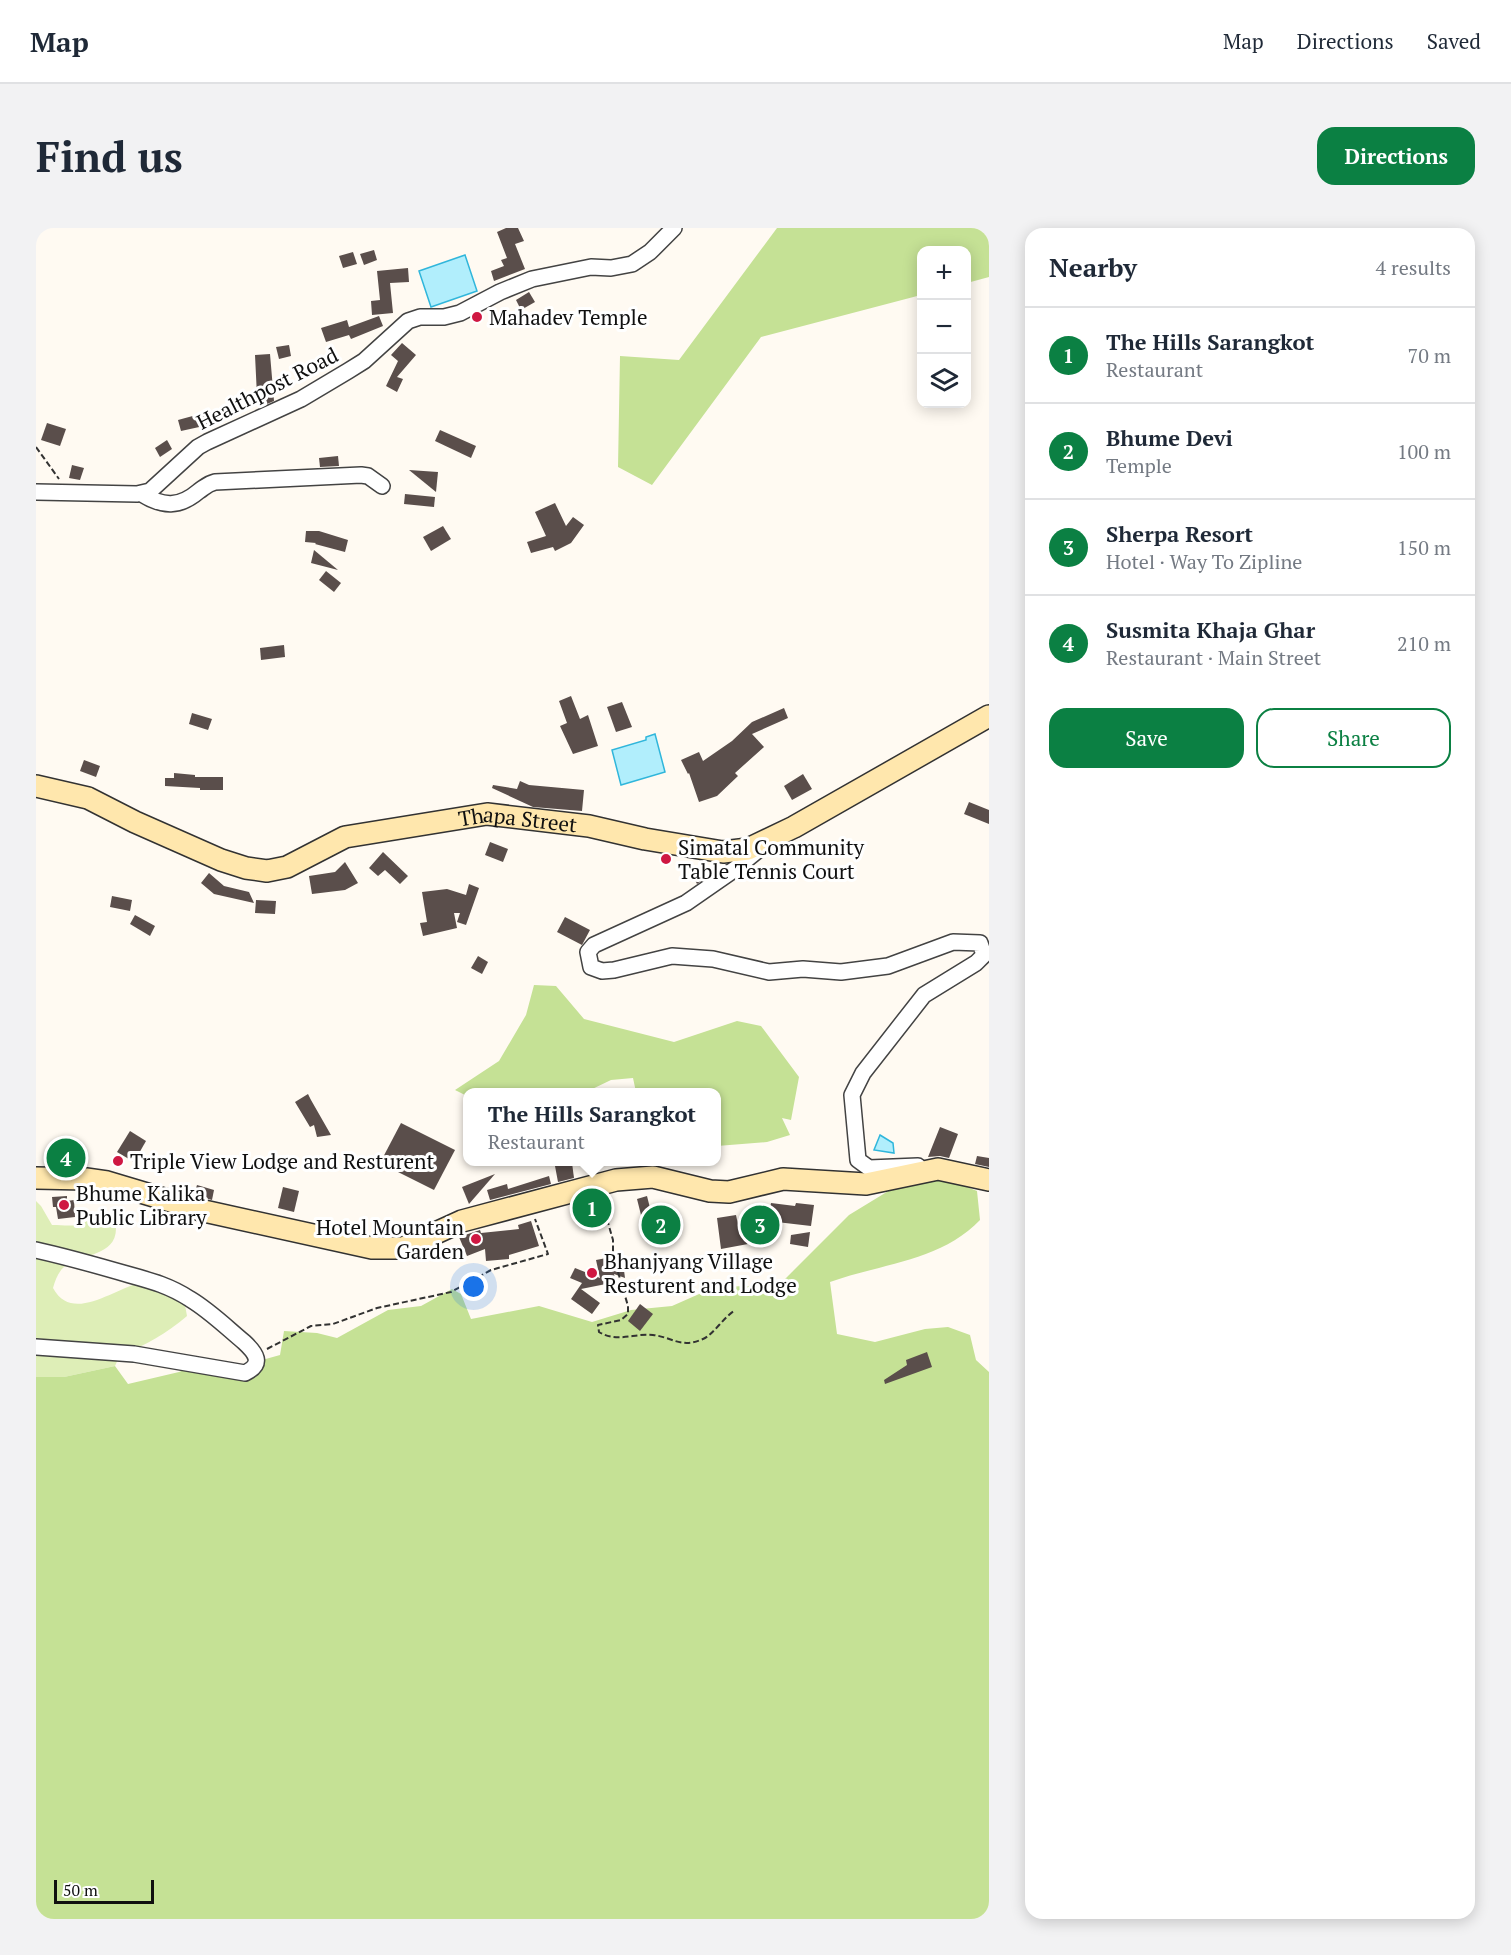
<!DOCTYPE html>
<html lang="en">
<head>
<meta charset="utf-8">
<style>
	:root { --surface:#fff; --page:#f2f2f3; --text:#1f2937; --muted:#747a83; --line:#e0e1e3; --accent:#0b8043 }
	body { margin:0; font-family:"PT Serif",serif; background:var(--page); color:var(--text) }
	.controls { position:absolute; right:18px; top:18px; display:grid; overflow:hidden; border-radius:12px; box-shadow:0 3px 15px #0003 }
	.controls button { width:54px; height:54px; display:grid; place-items:center; padding:0; border:0; border-bottom:2px solid var(--line); background:var(--surface); color:var(--text); font:30px sans-serif }
	.scale { position:absolute; left:18px; bottom:15px; width:100px; box-sizing:border-box; padding-left:6px; border:3px solid #101010; border-top:0; font-size:16px; line-height:21px; white-space:nowrap; color:#101010; -webkit-text-stroke:4px #fff; paint-order:stroke }
	.you { position:absolute; left:438px; top:1059px; width:21px; height:21px; margin:-15px; border:4px solid #fff; border-radius:50%; background:#1a73e8; box-shadow:0 0 0 9px #1a73e833 }
	.badge { display:grid; place-items:center; width:39px; height:39px; border-radius:50%; background:var(--accent); color:#fff; font-size:20px; font-weight:700 }
	.pin { position:absolute; translate:-50% -50%; border:3px solid #fff; box-shadow:0 2px 6px #0006 }
	.popup { position:absolute; left:427px; top:860px; width:258px; height:78px; box-sizing:border-box; display:grid; place-content:center; border-radius:12px; background:var(--surface); filter:drop-shadow(0 2px 4px #0005); font-size:20px; white-space:nowrap; color:var(--muted) }
	.popup b { font-size:22px; color:var(--text) }
	.popup::after { content:''; position:absolute; left:50%; top:100%; margin-left:-12px; border:12px solid transparent; border-top-color:var(--surface) }
	.list { margin:0; padding:0; list-style:none }
	h2 { display:flex; justify-content:space-between; align-items:center; height:78px; margin:0; padding:0 24px; font-size:26px }
	h2 small { font-size:20px; font-weight:400; color:var(--muted) }
	.list li { display:grid; grid-template-columns:39px 1fr auto; gap:18px; align-items:center; box-sizing:border-box; height:96px; padding:0 24px; border-top:2px solid var(--line) }
	.list b { display:block; font-size:22px; white-space:nowrap }
	.list p { margin:0; font-size:20px; white-space:nowrap; color:var(--muted) }
	.list em { font-size:20px; font-style:normal; color:var(--muted) }
	.actions { display:flex; gap:12px; padding:18px 24px }
	.actions a { flex:1; padding:14px 0; border:2px solid var(--accent); border-radius:18px; text-align:center; font-size:21px; color:var(--accent) }
	.actions .main { background:var(--accent); color:#fff }
	.icon { flex:none; width:33px; height:33px; fill:none; stroke:currentColor; stroke-width:2; stroke-linecap:round; stroke-linejoin:round }
	.map { position:relative; flex:none; width:953px; height:1691px; overflow:hidden; border-radius:18px }
	header { display:flex; align-items:center; gap:36px; box-sizing:border-box; height:84px; padding:0 30px; background:var(--surface); border-bottom:2px solid var(--line) }
	header strong { font-size:28px }
	nav { display:flex; gap:33px; margin-inline-start:auto; font-size:21px }
	.intro { display:flex; align-items:center; justify-content:space-between; box-sizing:border-box; height:144px; padding:0 36px }
	h1 { margin:0; font-size:42px }
	.button { padding:15px 27px; border-radius:18px; background:var(--accent); color:#fff; font-size:21px; font-weight:700 }
	main { display:flex; gap:36px; padding:0 36px }
	aside { flex:1; background:var(--surface); border-radius:18px; box-shadow:0 3px 15px #0003 }
	.map>svg:first-child { display:block }
	.green { fill:#deeeb7 }
	.forest { fill:#c5e195 }
	.water { fill:#b1eefc; stroke:#30b6db; stroke-width:1.5 }
	.building { fill:#5a4e4b }
	.lines { fill:none; stroke-linecap:round; stroke-linejoin:round }
	.street-casing { stroke:#434343; stroke-width:18 }
	.secondary-casing { stroke:#323232; stroke-width:24 }
	.path { stroke:#323232; stroke-width:2; stroke-dasharray:6 3; stroke-linecap:butt }
	.street { stroke:#fff; stroke-width:15 }
	.secondary { stroke:#ffe7ad; stroke-width:21 }
	.poi-dot { fill:#cf1842; stroke:#fff; stroke-width:2 }
	.labels { text-anchor:middle; dominant-baseline:central; stroke-width:6; stroke-linejoin:round; paint-order:stroke }
	.poi-label { font-size:21px; fill:#101010; stroke:#fff; text-anchor:start }
	.street-label { font-size:21px; fill:#101010; stroke:#fff }
</style>
</head>
<body>
<header>
<strong>Map</strong>
<nav><a>Map</a><a>Directions</a><a>Saved</a></nav>
</header>
<div class="intro"><h1>Find us</h1><a class="button">Directions</a></div>
<main>
<div class="map">
<svg width="953" height="1691" viewBox="0 0 953 1691">
	<rect width="100%" height="100%" fill="#fffaf2"/>
	<!-- green -->
	<path class="green" d="M0,973l5,5 11,19c17,0 29,4 42,-10l10,-1 11,5c8,39 -33,33 -51,48 -6,5 -9,14 -11,21 19,35 59,2 86,-5l38,14 8,8 2,11c-20,17 -42,30 -67,39l-5,11 -51,11h-28z"/>
	<!-- forest -->
	<g class="forest">
		<polygon points="741,0 953,0 953,49 931,55 930,22 886,22 885,67 725,109 616,257 582,239 584,128 643,132"/>
		<polygon points="498,757 520,758 548,791 638,814 701,793 725,798 763,849 755,892 746,890 754,907 731,914 681,918 680,864 600,864 597,850 575,852 550,864 432,864 431,868 419,862 463,833 490,787"/>
		<path d="M906,949l35,14 3,29c-39,41 -100,44 -150,62l7,52 38,8 50,-13 23,-2 22,8 6,25 13,12v547h-953v-542h28l51,-11 13,18 51,-12 29,-13 36,6 36,-10 4,-24 33,2 20,5 51,-28 33,-4 31,-17 9,5 10,25 68,-13 53,16 39,-12 41,-4 43,-19 64,-2 70,-70 41,-25z"/>
	</g>
	<!-- water -->
	<g class="water">
		<polygon points="429,27 441,63 395,79 383,43"/>
		<polygon points="619,506 629,544 585,557 576,522 610,512 610,509"/>
		<polygon points="844,907 857,915 858,925 838,922"/>
	</g>
	<!-- building -->
	<g class="building">
		<polygon points="470,0 482,0 488,13 479,16 489,41 458,53 455,43 468,38 465,32 471,30 461,4"/>
		<polygon points="338,22 341,32 328,37 324,26"/>
		<polygon points="317,24 321,36 307,40 303,28"/>
		<polygon points="372,40 373,54 354,55 357,85 336,87 335,73 344,72 341,43"/>
		<polygon points="493,64 499,74 485,82 480,72"/>
		<polygon points="343,88 347,98 315,111 313,107 290,114 285,100 311,92 313,99"/>
		<polygon points="366,115 380,127 361,149 367,151 361,164 350,158 362,133 355,127"/>
		<polygon points="253,117 255,128 243,131 240,119"/>
		<polygon points="234,126 238,173 231,176 228,167 221,168 219,127"/>
		<polygon points="175,183 177,196 145,203 142,192"/>
		<polygon points="11,195 30,201 24,218 5,212"/>
		<polygon points="404,202 440,218 435,230 399,213"/>
		<polygon points="131,212 136,221 124,229 119,220"/>
		<polygon points="302,228 303,238 284,239 283,230"/>
		<polygon points="36,237 48,240 44,252 33,250"/>
		<polygon points="373,242 402,244 400,264"/>
		<polygon points="369,266 399,269 398,279 368,276"/>
		<polygon points="519,275 530,298 537,289 548,297 535,315 519,323 517,319 495,325 491,314 510,308 499,284"/>
		<polygon points="407,298 415,311 395,323 387,309"/>
		<polygon points="270,303 283,303 312,312 309,324 279,316 280,315 269,314"/>
		<polygon points="278,322 302,342 275,335"/>
		<polygon points="290,343 305,355 298,364 283,352"/>
		<polygon points="248,417 249,429 225,432 224,420"/>
		<polygon points="535,468 544,491 552,487 562,518 537,526 524,498 531,495 523,473"/>
		<polygon points="586,474 596,499 580,504 571,479"/>
		<polygon points="748,480 752,490 716,506 728,519 699,545 702,548 681,568 663,574 653,545 652,546 645,532 663,524 667,533 696,513 716,494"/>
		<polygon points="156,485 176,491 172,502 153,496"/>
		<polygon points="48,532 64,538 60,549 44,543"/>
		<polygon points="138,545 159,547 159,549 187,549 187,562 164,562 164,560 129,558 129,550 138,550"/>
		<polygon points="767,546 776,561 756,572 748,558"/>
		<polygon points="484,553 493,557 548,562 546,583 497,579 456,560 457,557 481,561"/>
		<polygon points="933,574 953,582 953,596 928,586"/>
		<polygon points="454,614 472,621 467,634 449,627"/>
		<polygon points="347,624 372,648 364,656 349,642 342,648 333,640"/>
		<polygon points="309,634 322,655 309,662 276,666 273,648 299,644"/>
		<polygon points="671,641 673,647 661,656 657,648"/>
		<polygon points="173,645 188,658 213,664 218,675 178,666 165,655"/>
		<polygon points="433,656 443,660 430,697 421,694 424,685 418,685 421,700 387,708 384,695 391,694 386,664 411,661 430,667"/>
		<polygon points="76,668 96,672 94,683 74,679"/>
		<polygon points="220,672 240,673 239,686 219,685"/>
		<polygon points="99,687 119,698 114,708 94,696"/>
		<polygon points="529,689 554,702 546,717 521,704"/>
		<polygon points="442,728 452,734 446,746 435,740"/>
		<polygon points="272,866 275,872 295,907 281,909 278,897 274,899 259,874"/>
		<polygon points="365,895 419,922 398,962 344,935"/>
		<polygon points="904,899 922,906 913,930 904,928 892,929"/>
		<polygon points="94,903 110,913 98,934 81,924"/>
		<polygon points="34,914 39,938 25,938 21,916"/>
		<polygon points="941,928 953,930 953,939 939,936"/>
		<polygon points="536,935 538,950 522,954 519,938"/>
		<polygon points="459,946 433,976 426,959"/>
		<polygon points="513,948 515,956 454,972 451,962 471,956 472,961"/>
		<polygon points="161,957 178,962 176,972 158,967"/>
		<polygon points="247,959 263,963 258,984 242,980"/>
		<polygon points="31,968 31,973 38,972 39,989 22,991 20,979 17,979 16,969"/>
		<polygon points="611,968 615,984 605,987 601,971"/>
		<polygon points="563,970 567,986 550,990 546,974"/>
		<polygon points="735,975 759,978 760,975 778,977 775,998 732,993"/>
		<polygon points="700,987 704,1006 710,1005 712,1016 685,1021 681,990"/>
		<polygon points="495,993 503,1018 473,1027 473,1031 450,1033 449,1021 431,1028 423,1009 444,1002 445,1005 483,1001 482,997"/>
		<polygon points="774,1004 772,1019 754,1016 755,1007"/>
		<polygon points="586,1027 589,1050 578,1046 580,1054 545,1061 564,1075 556,1086 535,1071 546,1055 534,1050 539,1040 564,1050 560,1032"/>
		<polygon points="604,1076 617,1086 604,1103 592,1093"/>
		<polygon points="891,1124 896,1139 849,1156 848,1152 871,1137 870,1132"/>
	</g>
	<g class="lines">
		<!-- street casing -->
		<g class="street-casing">
			<g id="street">
				<polyline points="0,264 101,266 114,263 162,219 171,214 265,171 312,143 328,133 372,93 384,89 408,89 424,85 464,64 496,51 555,39 575,40 596,36 614,24 638,0"/>
				<path d="M106,266c21,13 37,14 57,-3 6,-4 8,-7 16,-9l146,-7 7,1 14,10"/>
				<polyline points="726,619 699,641 650,675 558,717 552,724 555,739 566,743 578,742 636,728 677,731 733,744 767,741 805,744 852,738 917,714 944,715 948,727 940,735 888,767 827,845 816,867 822,932 833,940 882,938"/>
				<path d="M0,1022c32,7 63,16 94,25 22,6 40,11 60,24 20,12 36,28 54,43 12,11 20,22 1,31l-111,-19 -98,-7"/>
			</g>
		</g>
		<!-- secondary casing -->
		<g class="secondary-casing">
			<g id="secondary">
				<path id="s1" d="M0,558l52,12 47,24 86,38 25,8 21,3 20,-4 58,-30 142,-23 102,12 56,13 78,13 25,-3 46,-22 195,-111"/>
				<polyline points="0,950 50,951 71,954 168,983 336,1020 367,1020 426,993 580,952 617,949 674,963 693,964 747,951 830,956 902,941 953,952"/>
			</g>
		</g>
		<!-- path -->
		<g class="path">
			<polyline points="0,219 23,251"/>
			<path d="M566,974l11,38v15l15,51v8l-7,6 -23,5 1,7c18,11 35,1 54,3 19,2 28,14 50,4 10,-4 20,-21 31,-28"/>
			<polyline points="231,1121 275,1098 297,1096 341,1080 415,1064 455,1042 512,1026 499,991"/>
		</g>
		<!-- street -->
		<use href="#street" class="street"/>
		<!-- secondary -->
		<use href="#secondary" class="secondary"/>
	</g>
	<!-- markers -->
	<g class="poi-dot">
		<circle cx="441" cy="89" r="6"/>
		<circle cx="630" cy="631" r="6"/>
		<circle cx="82" cy="933" r="6"/>
		<circle cx="28" cy="977" r="6"/>
		<circle cx="440" cy="1011" r="6"/>
		<circle cx="556" cy="1045" r="6"/>
	</g>
	<g class="labels">
		<!-- poi labels -->
		<g class="poi-label">
			<text x="453" y="89">Mahadev Temple</text>
			<text x="642" y="619">Simatal Community<tspan x="642" dy="24">Table Tennis Court</tspan></text>
			<text x="94" y="933">Triple View Lodge and Resturent</text>
			<text x="40" y="965">Bhume Kalika<tspan x="40" dy="24">Public Library</tspan></text>
			<text x="428" y="999" text-anchor="end">Hotel Mountain<tspan x="428" dy="24">Garden</tspan></text>
			<text x="568" y="1033">Bhanjyang Village<tspan x="568" dy="24">Resturent and Lodge</tspan></text>
		</g>
		<!-- street labels -->
		<g class="street-label">
			<text transform="translate(231 160) rotate(-27)">Healthpost Road</text>
			<text stroke="none"><textPath href="#s1" startOffset="508">Thapa Street</textPath></text>
		</g>
	</g>
</svg>
<div class="controls">
<button>+</button>
<button>−</button>
<button><svg class="icon" aria-label="layers" viewBox="0 0 24 24"><path d="M12 4l9 5-9 5-9-5zM3 14l9 5 9-5"/></svg></button>
</div>
<div class="scale">50 m</div>
<div class="you"></div>
<div class="pin badge" style="left:556px;top:980px">1</div>
<div class="popup"><b>The Hills Sarangkot</b>Restaurant</div>
<div class="pin badge" style="left:625px;top:997px">2</div>
<div class="pin badge" style="left:724px;top:997px">3</div>
<div class="pin badge" style="left:30px;top:930px">4</div>
</div>
<aside>
<h2>Nearby<small>4 results</small></h2>
<ul class="list">
<li><span class="badge">1</span><div><b>The Hills Sarangkot</b><p>Restaurant</p></div><em>70 m</em></li>
<li><span class="badge">2</span><div><b>Bhume Devi</b><p>Temple</p></div><em>100 m</em></li>
<li><span class="badge">3</span><div><b>Sherpa Resort</b><p>Hotel · Way To Zipline</p></div><em>150 m</em></li>
<li><span class="badge">4</span><div><b>Susmita Khaja Ghar</b><p>Restaurant · Main Street</p></div><em>210 m</em></li>
</ul>
<div class="actions"><a class="main">Save</a><a>Share</a></div>
</aside>
</main>
</body>
</html>
